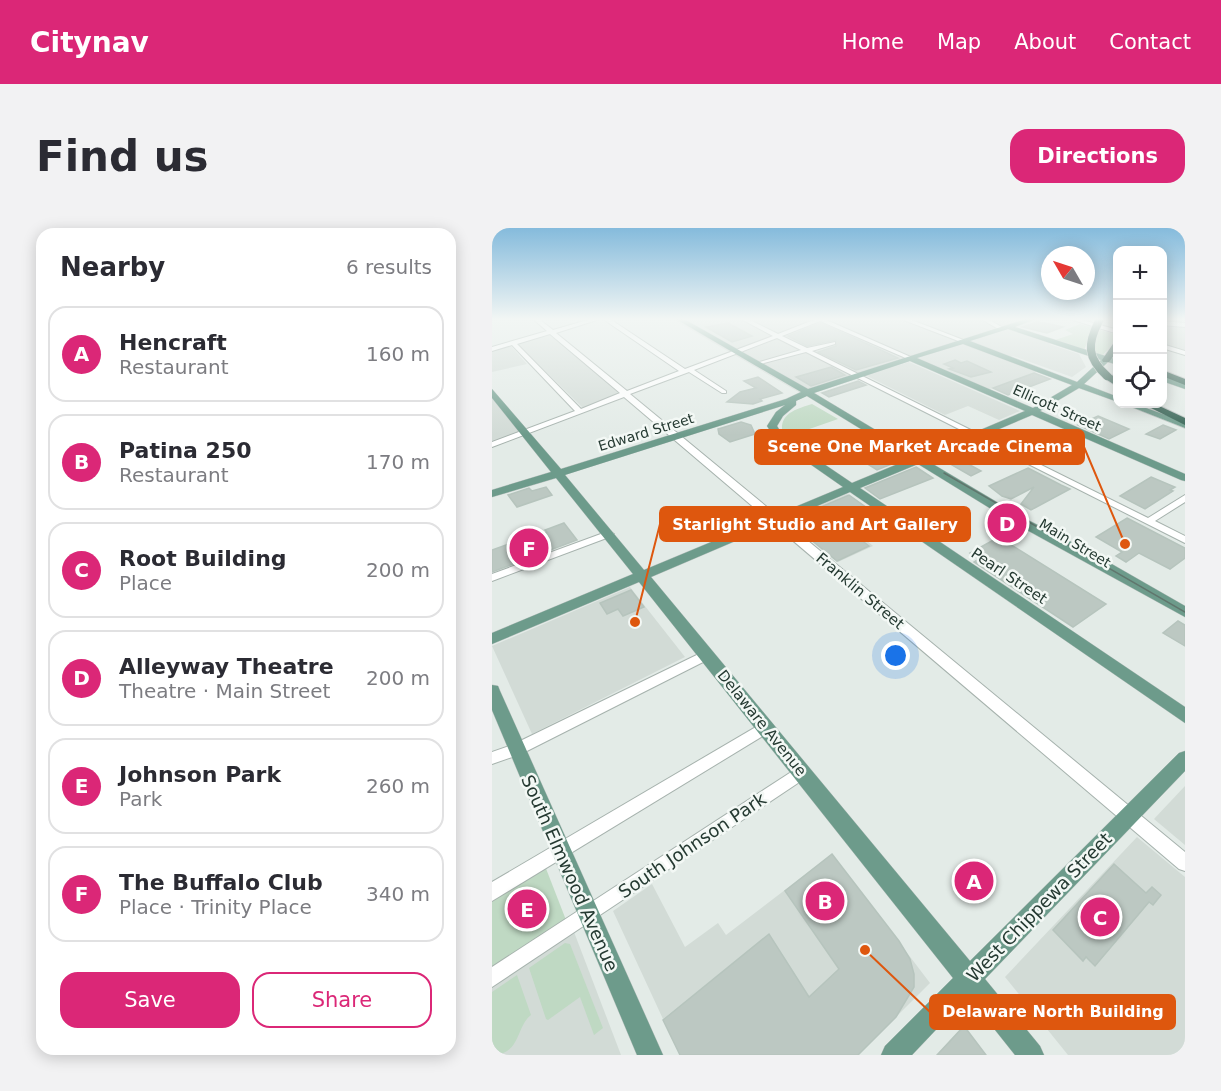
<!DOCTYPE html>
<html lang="en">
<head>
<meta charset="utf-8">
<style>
	:root { --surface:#fff; --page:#f2f2f3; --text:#2b2b33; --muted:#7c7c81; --line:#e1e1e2; --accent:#db2777 }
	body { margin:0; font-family:"DejaVu Sans",sans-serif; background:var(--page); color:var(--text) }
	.controls { position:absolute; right:18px; top:18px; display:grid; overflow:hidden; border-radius:12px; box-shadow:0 3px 15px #0003 }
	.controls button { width:54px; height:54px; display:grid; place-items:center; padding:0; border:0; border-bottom:2px solid var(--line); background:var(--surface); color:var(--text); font:30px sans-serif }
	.compass { position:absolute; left:549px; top:18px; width:54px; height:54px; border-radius:50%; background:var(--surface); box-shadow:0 3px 15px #0003; rotate:309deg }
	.you { position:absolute; left:404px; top:428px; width:21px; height:21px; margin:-15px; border:4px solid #fff; border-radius:50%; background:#1a73e8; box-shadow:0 0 0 9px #1a73e833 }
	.badge { display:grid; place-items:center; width:39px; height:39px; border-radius:50%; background:var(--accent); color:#fff; font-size:20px; font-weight:700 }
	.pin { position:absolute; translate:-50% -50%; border:3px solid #fff; box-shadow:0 2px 6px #0006 }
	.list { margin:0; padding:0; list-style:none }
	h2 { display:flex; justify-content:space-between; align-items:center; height:78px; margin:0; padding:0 24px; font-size:26px }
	h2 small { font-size:20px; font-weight:400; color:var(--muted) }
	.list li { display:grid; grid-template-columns:39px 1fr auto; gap:18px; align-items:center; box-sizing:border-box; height:96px; margin:0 12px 12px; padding:0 12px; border:2px solid var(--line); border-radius:18px }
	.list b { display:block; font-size:22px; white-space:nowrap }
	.list p { margin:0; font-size:20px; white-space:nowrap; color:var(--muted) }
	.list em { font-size:20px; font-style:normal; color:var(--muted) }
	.actions { display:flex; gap:12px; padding:18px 24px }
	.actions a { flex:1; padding:14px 0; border:2px solid var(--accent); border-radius:18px; text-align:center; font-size:21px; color:var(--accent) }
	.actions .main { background:var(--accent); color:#fff }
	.icon { flex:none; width:33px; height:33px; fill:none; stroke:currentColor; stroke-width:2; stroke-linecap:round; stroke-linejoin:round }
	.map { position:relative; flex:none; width:693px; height:827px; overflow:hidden; border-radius:18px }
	header { display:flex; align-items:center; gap:36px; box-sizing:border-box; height:84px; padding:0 30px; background:var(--accent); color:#fff }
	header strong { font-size:28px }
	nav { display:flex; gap:33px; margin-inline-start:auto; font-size:21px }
	.intro { display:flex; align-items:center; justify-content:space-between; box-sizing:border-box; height:144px; padding:0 36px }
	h1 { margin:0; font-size:42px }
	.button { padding:15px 27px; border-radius:18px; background:var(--accent); color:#fff; font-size:21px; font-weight:700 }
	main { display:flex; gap:36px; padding:0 36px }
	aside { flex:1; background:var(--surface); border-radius:18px; box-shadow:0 3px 15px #0003 }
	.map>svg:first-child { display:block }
	.built { fill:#d2dbd6 }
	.green { fill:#bfd9c3 }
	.building { fill:#bcc8c2; stroke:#b6c4bd; stroke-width:1.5 }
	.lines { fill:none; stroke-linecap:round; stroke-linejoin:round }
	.minor-casing { stroke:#a6b2ad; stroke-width:2 }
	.major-casing { stroke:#c2c8c6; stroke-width:1 }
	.highway-casing { stroke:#c2c8c6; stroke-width:2 }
	.minor { fill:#fff; fill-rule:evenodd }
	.major { fill:#6d9b8b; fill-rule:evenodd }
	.highway { fill:#356354; fill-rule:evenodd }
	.tram { stroke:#60766d; stroke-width:1.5 }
	.highway-bridge-casing { stroke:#c2c8c6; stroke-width:9; stroke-linecap:butt }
	.highway-bridge { stroke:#356354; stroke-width:8 }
	.labels { text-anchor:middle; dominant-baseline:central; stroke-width:5; stroke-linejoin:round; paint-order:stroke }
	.far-street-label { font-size:14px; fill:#253a32; stroke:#f3f8f5 }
	.street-label { font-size:15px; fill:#253a32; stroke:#f3f8f5 }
	.near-street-label { font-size:18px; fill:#253a32; stroke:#f3f8f5 }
	.leader { fill:none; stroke:#de570e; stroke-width:2 }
	.callout-dot { fill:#de570e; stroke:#f3f8f5; stroke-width:2 }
	.callout { fill:#de570e; stroke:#de570e; stroke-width:2 }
	.callout-label { font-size:16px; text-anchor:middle; font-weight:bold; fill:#fff }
</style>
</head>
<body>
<header>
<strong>Citynav</strong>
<nav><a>Home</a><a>Map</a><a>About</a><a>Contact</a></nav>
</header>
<div class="intro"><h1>Find us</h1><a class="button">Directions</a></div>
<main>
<aside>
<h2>Nearby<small>6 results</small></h2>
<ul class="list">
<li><span class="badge">A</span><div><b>Hencraft</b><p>Restaurant</p></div><em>160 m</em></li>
<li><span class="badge">B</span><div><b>Patina 250</b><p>Restaurant</p></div><em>170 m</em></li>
<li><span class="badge">C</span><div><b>Root Building</b><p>Place</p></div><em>200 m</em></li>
<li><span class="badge">D</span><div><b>Alleyway Theatre</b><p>Theatre · Main Street</p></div><em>200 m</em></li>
<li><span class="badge">E</span><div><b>Johnson Park</b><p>Park</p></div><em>260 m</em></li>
<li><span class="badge">F</span><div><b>The Buffalo Club</b><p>Place · Trinity Place</p></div><em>340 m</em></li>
</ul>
<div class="actions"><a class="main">Save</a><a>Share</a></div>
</aside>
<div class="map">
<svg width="693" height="827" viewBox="0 0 693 827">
	<rect width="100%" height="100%" fill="#e3ebe7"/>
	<!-- built -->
	<g class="built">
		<polygon points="180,91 549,91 524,100 564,113 557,116 587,126 594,139 580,149 521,128 518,129 550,142 489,164 417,132 310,166"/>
		<polygon points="670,97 693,99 693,123 674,117 671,110"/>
		<polygon points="57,106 128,166 91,180 25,115"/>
		<polygon points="18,117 35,136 0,144 0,122"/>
		<polygon points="417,134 528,183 507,192 476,178 453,187 373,147"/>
		<polygon points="0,170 30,204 0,215"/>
		<polygon points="355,266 400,297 372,310 381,318 346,334 295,291"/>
		<polygon points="138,359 193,429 40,506 0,418"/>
		<polygon points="693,558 693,617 662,591"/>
		<polygon points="645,609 693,649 693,827 576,827 513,749"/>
		<polygon points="340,626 438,755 366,827 334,827 277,706 171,791 121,683 160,656 193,719 226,695 234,707"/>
		<polygon points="82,704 129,827 0,827 0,758"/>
	</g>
	<!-- green -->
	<g class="green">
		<polygon points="588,96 600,99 592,123 563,112 581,106 573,102"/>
		<polygon points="608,102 625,107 622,115 610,128 602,126 602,111"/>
		<path d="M320,176l26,15 -43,15 2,3 -7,2 -8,-10c-1,-17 18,-21 30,-25z"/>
		<polygon points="53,638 74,692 0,739 0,671"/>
		<polygon points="73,715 78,716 111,800 102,807 88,769 56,792 54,791 37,740"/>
		<path d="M25,747l14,40c-15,11 -10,40 -39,40v-63z"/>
	</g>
	<!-- building -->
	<g class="building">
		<polygon points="545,94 558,96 571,99 555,105 530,99"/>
		<polygon points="236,95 260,108 240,114 214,99"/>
		<polygon points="328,95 389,122 406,130 364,142 326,124 344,118 344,112 315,118 296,108"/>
		<polygon points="463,132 469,135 475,133 499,144 479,149 457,141 461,140 452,136"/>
		<polygon points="339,139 353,147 319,158 304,149"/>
		<polygon points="542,145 558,151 516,167 501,160"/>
		<polygon points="266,149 290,165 268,171 270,173 261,176 235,174 248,164 264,160 252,153"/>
		<polygon points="366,153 374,157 337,169 330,165"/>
		<polygon points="606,188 637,201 617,211 586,197"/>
		<polygon points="249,194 259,197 263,206 238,214 227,206 226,201"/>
		<polygon points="671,197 684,202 668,211 654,206"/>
		<polygon points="379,211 412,231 385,242 374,235 380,232 358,219"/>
		<polygon points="464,222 477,229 469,232 489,243 479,248 446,229"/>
		<polygon points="424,239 441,250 388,271 373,260"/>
		<polygon points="536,240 569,257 578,261 539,282 529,276 542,259 519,271 510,268 497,258"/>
		<polygon points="659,249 683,259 678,262 681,263 653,281 628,268"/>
		<polygon points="54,259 60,267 25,279 16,267 37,260 40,263"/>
		<polygon points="357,267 385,287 359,299 372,309 368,311 377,318 345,333 296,293"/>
		<polygon points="635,290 693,320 693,330 678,341 647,325 634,334 624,328 630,324 604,309"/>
		<polygon points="72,295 85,312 0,344 0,322 22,314 27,313 29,316 46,310 45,308 55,304 53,302"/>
		<polygon points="505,310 508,310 614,376 581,399 482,334 487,331 478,325"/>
		<polygon points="139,362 152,379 131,388 126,381 115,386 108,375"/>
		<polygon points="686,393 693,397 693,418 671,405"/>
		<polygon points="340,626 407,713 418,731 422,746 422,759 404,789 366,827 188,827 171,792 277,706 317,769 347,741 293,663"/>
		<polygon points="622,636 654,665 660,659 669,667 661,677 657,674 603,738 594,729 591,733 561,702"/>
		<polygon points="472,798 494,827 445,827"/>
	</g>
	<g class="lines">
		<!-- minor casing -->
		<g class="minor-casing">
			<g id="minor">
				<path d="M41,91h6l14,11 38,-11h9l-44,14 71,58 52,-20 -76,-52h7l75,50 88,-33 -32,-17h7l30,15 38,-15h8l89,39 -5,1 -88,-38 -38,15 25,12 28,-6v2l-23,7 336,167 37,-23v7l-30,19 30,15v7l-379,-191 -50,13v-2l45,-13 -24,-12 -83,32 32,21v2h-4l-33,-21 -59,22 555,458v19l-6,-2 -555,-472 -132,50v-5l83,-31 -63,-66 -20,6v-4l55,-16zM58,106l70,59 -39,16 -64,-65z"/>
				<polygon points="409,91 417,91 474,113 469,114"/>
				<polygon points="489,91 496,91 513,101 508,102"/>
				<polygon points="578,91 587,91 626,102 626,106"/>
				<polygon points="670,93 693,95 693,99 670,97"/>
				<polygon points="670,116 693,123 693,127 670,120"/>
				<polygon points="117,303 122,306 120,308 0,353 0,346"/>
				<polygon points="215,422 219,424 221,427 219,430 29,526 0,536 0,524 20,517"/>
				<polygon points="274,493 279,495 281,499 279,503 0,673 0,654"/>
				<polygon points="310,537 315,539 317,544 315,549 0,759 0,739"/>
			</g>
		</g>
		<!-- major casing -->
		<g class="major-casing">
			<g id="major">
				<path d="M184,91h8l124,70 218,-70h10l-21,8 103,33v5l-10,-3 -24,22 34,13v5l-39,-14 -39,23 145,63v7l-4,-1 -149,-65 -106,45 96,57 67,34 96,55v11l-171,-94 -96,-59 -58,24 325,219v16l-335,-231 -199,85 319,384 209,-208 6,-2v20l-200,208 55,67 4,9h-29l-47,-59 -56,59h-31l4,-9 68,-68 -314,-396 -147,62v-11l141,-59 -77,-96 -64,19v-7l59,-18 -59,-74v-9l69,80 225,-70 15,-7zM516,101l93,31 -24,22 -107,-41zM471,116l109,41 -39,23 -116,-50zM418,133l115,50 -106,45 -105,-63zM315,168l103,63 -58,24 -68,-46 -7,-11 6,-10 13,-11v-4zM293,177l-9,7 -9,14 10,15 66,46 -199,83 -79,-95z"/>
				<polygon points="670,148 693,155 693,161 670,153"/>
				<polygon points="632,176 643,176 693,194 693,200"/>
				<polygon points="0,457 6,458 8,463 171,827 145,827 0,482"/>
			</g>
		</g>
		<!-- highway casing -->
		<g class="highway-casing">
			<g id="highway">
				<polygon points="623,113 626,113 626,122 617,134 611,134 610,132"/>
				<polygon points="670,142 693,151 693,157 670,148"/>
				<polygon points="612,146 618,146 626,151 626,159 612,150"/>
				<polygon points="651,176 663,176 693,190 693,197"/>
			</g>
		</g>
		<!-- minor -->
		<use href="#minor" class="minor"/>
		<!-- major -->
		<use href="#major" class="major"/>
		<!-- highway -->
		<use href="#highway" class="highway"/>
		<!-- tram -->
		<polyline class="tram" points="452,245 693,384"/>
		<!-- highway-bridge casing -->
		<g class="highway-bridge-casing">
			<path id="highway-bridge" d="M607,93c-12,23 -12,37 8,55"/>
		</g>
		<!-- highway-bridge -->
		<use href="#highway-bridge" class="highway-bridge"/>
	</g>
	<!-- sky -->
	<linearGradient id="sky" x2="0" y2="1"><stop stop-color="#85bbdc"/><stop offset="0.44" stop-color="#f2f6f4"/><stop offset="1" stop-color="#f2f6f4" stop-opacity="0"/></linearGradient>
	<rect width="693" height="207" fill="url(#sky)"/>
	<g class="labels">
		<!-- far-street labels -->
		<g class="far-street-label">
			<text transform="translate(565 180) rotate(24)">Ellicott Street</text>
			<text transform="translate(154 204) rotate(-17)">Edward Street</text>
			<text transform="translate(583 315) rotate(31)">Main Street</text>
		</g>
		<!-- street labels -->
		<g class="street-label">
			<text transform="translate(517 348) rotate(34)">Pearl Street</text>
			<text transform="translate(368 363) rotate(40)">Franklin Street</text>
			<text transform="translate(270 495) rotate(51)">Delaware Avenue</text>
		</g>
		<!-- near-street labels -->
		<g class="near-street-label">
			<text transform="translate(200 617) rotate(-34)">South Johnson Park</text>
			<text transform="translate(78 645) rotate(66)">South Elmwood Avenue</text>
			<text transform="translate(547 679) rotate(-46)">West Chippewa Street</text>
		</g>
	</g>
	<!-- callouts -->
	<path class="leader" d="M633 316L592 219M143 394L168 296M373 722L438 784"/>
	<g class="callout-dot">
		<circle cx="633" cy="316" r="6"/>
		<circle cx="143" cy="394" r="6"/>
		<circle cx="373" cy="722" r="6"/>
	</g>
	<g class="callout">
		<rect x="263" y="202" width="329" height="34" rx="6"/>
		<rect x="168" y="279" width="310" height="34" rx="6"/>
		<rect x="438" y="767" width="245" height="34" rx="6"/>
	</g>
	<g class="callout-label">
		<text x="428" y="224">Scene One Market Arcade Cinema</text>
		<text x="323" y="302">Starlight Studio and Art Gallery</text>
		<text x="561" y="789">Delaware North Building</text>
	</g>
</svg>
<div class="controls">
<button>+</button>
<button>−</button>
<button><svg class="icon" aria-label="locate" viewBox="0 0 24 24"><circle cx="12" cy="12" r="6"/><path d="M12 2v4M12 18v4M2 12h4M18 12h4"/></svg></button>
</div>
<svg class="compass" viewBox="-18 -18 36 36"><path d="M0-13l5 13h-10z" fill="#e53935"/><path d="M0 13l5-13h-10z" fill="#7c7c81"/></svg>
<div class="you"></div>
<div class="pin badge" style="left:482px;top:653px">A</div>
<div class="pin badge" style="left:333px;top:673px">B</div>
<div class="pin badge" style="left:608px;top:689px">C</div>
<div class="pin badge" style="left:515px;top:295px">D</div>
<div class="pin badge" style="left:35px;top:681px">E</div>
<div class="pin badge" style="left:37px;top:320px">F</div>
</div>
</main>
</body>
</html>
